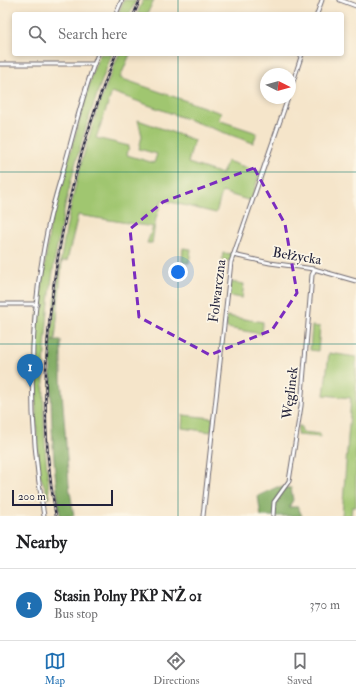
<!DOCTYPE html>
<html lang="en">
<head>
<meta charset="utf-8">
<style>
	:root { --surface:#fff; --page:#f6f6f6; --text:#202124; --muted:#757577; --line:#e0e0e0; --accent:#1f6fb2 }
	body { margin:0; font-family:"IM FELL Double Pica",serif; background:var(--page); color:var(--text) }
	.compass { position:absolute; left:260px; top:68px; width:36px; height:36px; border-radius:50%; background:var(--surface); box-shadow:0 2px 6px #0003; rotate:96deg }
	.scale { position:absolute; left:12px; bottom:10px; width:101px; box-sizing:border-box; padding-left:4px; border:2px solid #22223b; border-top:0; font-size:11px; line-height:14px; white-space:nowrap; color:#22223b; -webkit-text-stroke:3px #fcf5e5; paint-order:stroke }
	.you { position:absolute; left:178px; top:272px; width:14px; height:14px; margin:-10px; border:3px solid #fff; border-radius:50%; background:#1a73e8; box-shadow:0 0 0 6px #1a73e833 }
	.badge { display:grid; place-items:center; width:26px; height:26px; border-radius:50%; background:var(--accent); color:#fff; font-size:13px; font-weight:700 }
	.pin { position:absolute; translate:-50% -33px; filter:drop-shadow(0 1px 2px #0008) }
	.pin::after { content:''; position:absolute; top:21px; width:14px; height:12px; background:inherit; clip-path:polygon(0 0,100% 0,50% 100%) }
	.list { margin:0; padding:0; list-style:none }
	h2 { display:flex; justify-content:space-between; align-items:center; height:52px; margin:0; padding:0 16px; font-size:17px }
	h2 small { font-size:13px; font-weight:400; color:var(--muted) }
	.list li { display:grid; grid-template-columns:26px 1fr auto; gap:12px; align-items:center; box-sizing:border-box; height:72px; padding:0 16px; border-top:1px solid var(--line) }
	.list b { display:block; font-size:15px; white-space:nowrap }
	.list p { margin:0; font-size:13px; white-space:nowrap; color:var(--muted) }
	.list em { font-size:13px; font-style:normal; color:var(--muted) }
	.icon { flex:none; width:22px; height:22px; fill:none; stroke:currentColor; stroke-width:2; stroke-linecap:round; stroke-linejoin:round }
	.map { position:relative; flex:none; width:356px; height:516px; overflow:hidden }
	.search { position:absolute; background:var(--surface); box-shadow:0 2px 6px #0003; left:12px; right:12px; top:12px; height:44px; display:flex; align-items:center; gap:10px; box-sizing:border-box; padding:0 14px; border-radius:4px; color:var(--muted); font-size:15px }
	.sheet { height:124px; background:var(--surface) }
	nav { display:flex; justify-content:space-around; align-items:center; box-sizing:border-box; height:56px; border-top:1px solid var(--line); background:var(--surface); font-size:11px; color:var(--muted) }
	nav a { display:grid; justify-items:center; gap:2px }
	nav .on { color:var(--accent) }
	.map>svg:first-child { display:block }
	.green { fill:#a0c670; stroke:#617456 }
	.forest { fill:#80ab62; stroke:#51664e }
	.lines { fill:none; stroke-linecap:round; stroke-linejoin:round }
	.minor-casing { stroke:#6c666d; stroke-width:5 }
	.minor { stroke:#fff; stroke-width:3 }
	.rail-casing { stroke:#22223b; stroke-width:2.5 }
	.rail { stroke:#fcf5e5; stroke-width:1; stroke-dasharray:3; stroke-linecap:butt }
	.marked { fill:none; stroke:#7b2cbf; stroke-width:3; stroke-dasharray:8 5; stroke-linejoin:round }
	.grid { fill:none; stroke:#0f766e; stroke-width:1; stroke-opacity:0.55 }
	.labels { text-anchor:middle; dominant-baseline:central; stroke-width:3.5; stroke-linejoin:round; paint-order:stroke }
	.street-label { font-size:14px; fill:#22223b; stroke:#fcf5e5 }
</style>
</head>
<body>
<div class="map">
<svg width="356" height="516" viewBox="0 0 356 516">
	<rect width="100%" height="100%" fill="#fcf5e5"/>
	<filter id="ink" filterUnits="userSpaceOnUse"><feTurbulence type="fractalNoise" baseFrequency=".025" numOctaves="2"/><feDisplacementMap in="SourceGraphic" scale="8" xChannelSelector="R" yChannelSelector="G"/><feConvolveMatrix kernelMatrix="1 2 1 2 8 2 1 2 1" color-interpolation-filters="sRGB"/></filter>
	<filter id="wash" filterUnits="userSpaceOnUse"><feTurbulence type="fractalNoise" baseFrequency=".012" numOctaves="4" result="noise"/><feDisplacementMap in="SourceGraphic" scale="16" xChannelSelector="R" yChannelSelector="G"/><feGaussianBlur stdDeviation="0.9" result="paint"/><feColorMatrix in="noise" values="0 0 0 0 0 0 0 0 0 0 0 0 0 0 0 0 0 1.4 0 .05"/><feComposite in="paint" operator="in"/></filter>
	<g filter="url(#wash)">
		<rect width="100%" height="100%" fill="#f5e5ca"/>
		<!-- green -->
		<g class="green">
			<polygon points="124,0 136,0 130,14 118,14"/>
			<polygon points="143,0 154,0 147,14 137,14"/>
			<path d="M100,54h12c-56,142 -81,292 -62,444h-3l-1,-9 -6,-13 -2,-16 -3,-70 1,-60 14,-104 26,-94 18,-64z"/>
			<path d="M119,54h11l-10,24 101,35 -3,7 39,13 -4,10 -141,-51 -16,46 33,8 -2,9 27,8 3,-9 -18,-5 3,-13 -4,-16 56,20 -6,23 34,11 5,-13 33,11 -9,29 -29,-9 -6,21 -54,-13 -6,18 -4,25h-5l6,-16 -75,-12 -11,46h-5l-7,80h-4c8,-98 29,-196 68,-287z"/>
			<polygon points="183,248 191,249 189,263 182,262"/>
			<polygon points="223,253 233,254 230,261 222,260"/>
			<polygon points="230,282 244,284 242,298 229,296"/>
			<polygon points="226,316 263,322 262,334 227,328"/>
			<polygon points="312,326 320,327 318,351 310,350"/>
			<polygon points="329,353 356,357 356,507 352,507 351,516 342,516 351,398 324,395"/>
			<polygon points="183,415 213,418 211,432 182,428"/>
			<polygon points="298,426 301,426 302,432 320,434 320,437 297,435"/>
		</g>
		<!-- forest -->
		<g class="forest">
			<path d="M51,341h10v37l8,107 5,31h-14c-8,-58 -10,-116 -9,-175z"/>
			<polygon points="277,487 291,488 293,500 289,507 298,507 302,516 261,516 258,496"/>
		</g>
	</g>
	<g filter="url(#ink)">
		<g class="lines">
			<!-- minor casing -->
			<g class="minor-casing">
				<g id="minor">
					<polyline points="340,0 356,6"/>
					<polyline points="116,14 122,0"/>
					<polyline points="317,14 322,0"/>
					<polyline points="0,64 93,64"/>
					<polyline points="290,91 302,54"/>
					<polyline points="233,255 270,263 314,269 356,281"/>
					<polyline points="0,304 37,304"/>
					<path d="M44,516c-16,-94 -16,-190 3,-284 5,-27 14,-53 21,-79 9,-33 17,-67 30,-99"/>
					<polyline points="203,516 231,262 288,98"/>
					<polyline points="273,516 274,502 289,481 301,406 312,275 315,269"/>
				</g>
			</g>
			<!-- minor -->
			<use href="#minor" class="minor"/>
			<!-- rail casing -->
			<g class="rail-casing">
				<g id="rail">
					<polyline points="134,14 140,0"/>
					<path d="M56,516c-28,-150 3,-322 60,-462"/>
				</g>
			</g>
			<!-- rail -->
			<use href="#rail" class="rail"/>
		</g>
	</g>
	<!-- marked area -->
	<path class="marked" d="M254,168l31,56 12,69 -25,37 -62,25 -71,-38 -9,-88 33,-27z"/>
	<!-- grid -->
	<path class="grid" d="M178,0v14M178,54v462M0,172h356M0,344h356"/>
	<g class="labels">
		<!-- street labels -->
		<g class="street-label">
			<text transform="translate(297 256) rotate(9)">Bełżycka</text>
			<text transform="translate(217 291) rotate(-83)">Folwarczna</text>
			<text transform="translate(290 393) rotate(-83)">Węglinek</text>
		</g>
	</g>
</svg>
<svg class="compass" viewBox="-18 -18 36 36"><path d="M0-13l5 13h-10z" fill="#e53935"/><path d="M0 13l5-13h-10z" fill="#757577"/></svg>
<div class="scale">200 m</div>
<div class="you"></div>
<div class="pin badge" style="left:30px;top:387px">1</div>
<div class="search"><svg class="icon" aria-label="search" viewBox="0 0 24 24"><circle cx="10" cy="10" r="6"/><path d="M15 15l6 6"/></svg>Search here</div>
</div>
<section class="sheet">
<h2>Nearby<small></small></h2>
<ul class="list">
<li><span class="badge">1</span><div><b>Stasin Polny PKP NŻ 01</b><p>Bus stop</p></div><em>370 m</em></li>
</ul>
</section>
<nav>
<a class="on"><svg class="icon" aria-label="map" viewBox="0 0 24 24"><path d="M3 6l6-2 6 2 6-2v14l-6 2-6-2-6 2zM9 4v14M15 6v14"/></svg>Map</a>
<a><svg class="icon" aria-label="directions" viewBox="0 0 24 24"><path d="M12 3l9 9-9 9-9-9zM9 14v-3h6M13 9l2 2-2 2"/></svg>Directions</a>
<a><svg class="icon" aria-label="saved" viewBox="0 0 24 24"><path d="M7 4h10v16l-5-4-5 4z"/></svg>Saved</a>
</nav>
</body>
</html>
